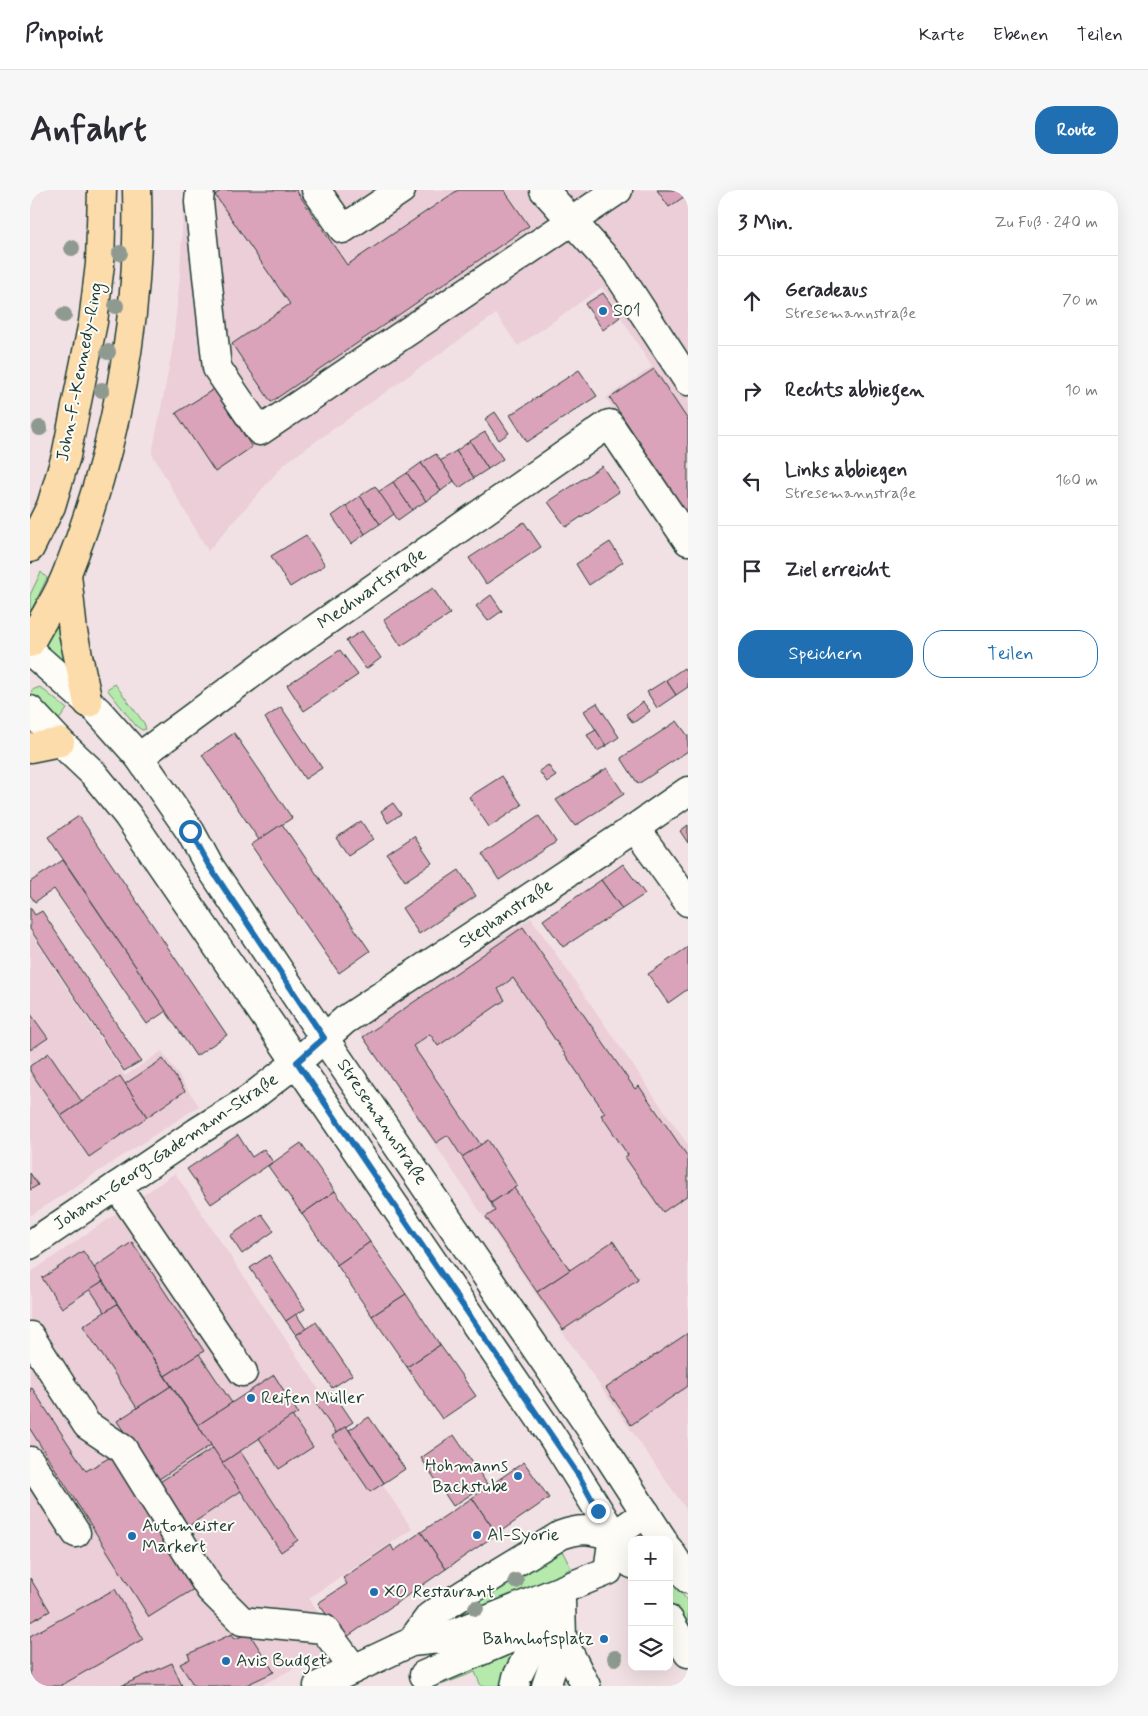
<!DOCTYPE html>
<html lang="de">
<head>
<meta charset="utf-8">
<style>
	:root { --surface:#fff; --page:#f7f7f7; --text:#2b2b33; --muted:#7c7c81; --line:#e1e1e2; --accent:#1f6fb2 }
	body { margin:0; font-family:Mynerve,sans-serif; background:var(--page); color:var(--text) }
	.controls { position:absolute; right:15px; bottom:15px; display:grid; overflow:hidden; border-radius:10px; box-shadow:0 5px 20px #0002 }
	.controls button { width:45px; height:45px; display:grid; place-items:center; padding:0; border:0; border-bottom:1px solid var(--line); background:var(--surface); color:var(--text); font:25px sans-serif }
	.stop { position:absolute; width:15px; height:15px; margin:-11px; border:4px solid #1f6fb2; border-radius:50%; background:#fff }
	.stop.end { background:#1f6fb2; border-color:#fff; box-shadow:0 1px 5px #0008 }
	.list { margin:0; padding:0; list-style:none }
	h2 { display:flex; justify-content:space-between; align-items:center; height:65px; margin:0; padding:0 20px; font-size:21px }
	h2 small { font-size:16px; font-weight:400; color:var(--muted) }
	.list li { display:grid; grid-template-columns:32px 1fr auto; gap:15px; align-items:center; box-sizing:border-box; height:90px; padding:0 20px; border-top:1px solid var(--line) }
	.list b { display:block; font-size:19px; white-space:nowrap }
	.list p { margin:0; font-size:16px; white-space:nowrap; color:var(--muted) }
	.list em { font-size:16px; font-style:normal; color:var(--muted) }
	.actions { display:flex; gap:10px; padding:15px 20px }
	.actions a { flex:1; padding:11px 0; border:1px solid var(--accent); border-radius:20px; text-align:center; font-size:18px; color:var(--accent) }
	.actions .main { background:var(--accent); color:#fff }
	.icon { flex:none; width:28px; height:28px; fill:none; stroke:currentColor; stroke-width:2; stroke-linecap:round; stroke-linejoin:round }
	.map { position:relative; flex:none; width:658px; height:1496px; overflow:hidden; border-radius:20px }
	header { display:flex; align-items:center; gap:30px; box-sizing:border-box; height:70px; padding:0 25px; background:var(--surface); border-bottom:1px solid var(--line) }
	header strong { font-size:24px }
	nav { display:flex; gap:28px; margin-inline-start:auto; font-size:18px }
	.intro { display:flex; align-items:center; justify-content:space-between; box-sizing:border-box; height:120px; padding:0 30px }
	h1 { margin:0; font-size:35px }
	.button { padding:12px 22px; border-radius:20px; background:var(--accent); color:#fff; font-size:18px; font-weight:700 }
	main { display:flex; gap:30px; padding:0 30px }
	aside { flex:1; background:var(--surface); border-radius:20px; box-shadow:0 5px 20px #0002 }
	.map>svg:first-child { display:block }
	.built { fill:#ebced7 }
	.green { fill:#b5eaac; stroke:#6a9470 }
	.building { fill:#daa3b9; stroke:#1f3d34 }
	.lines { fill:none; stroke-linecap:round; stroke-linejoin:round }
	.minor-casing { stroke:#1f3d34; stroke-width:31 }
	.major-casing { stroke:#1f3d34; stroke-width:31 }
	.minor { stroke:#fdfcf7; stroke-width:28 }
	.major { stroke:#fddcac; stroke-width:28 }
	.tree { fill:#8e9a90 }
	.route { stroke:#1f6fb2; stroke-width:6 }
	.poi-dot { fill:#1f6fb2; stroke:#fdfcf7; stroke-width:2 }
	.labels { text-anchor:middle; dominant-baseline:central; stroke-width:4; stroke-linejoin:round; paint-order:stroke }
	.poi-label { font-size:18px; fill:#1f3d34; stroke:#fdfcf7; text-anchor:start }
	.street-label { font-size:18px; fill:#1f3d34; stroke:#fdfcf7 }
</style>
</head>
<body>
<header>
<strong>Pinpoint</strong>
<nav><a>Karte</a><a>Ebenen</a><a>Teilen</a></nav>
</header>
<div class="intro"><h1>Anfahrt</h1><a class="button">Route</a></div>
<main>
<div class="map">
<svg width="658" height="1496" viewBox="0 0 658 1496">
	<rect width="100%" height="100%" fill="#f2e1e4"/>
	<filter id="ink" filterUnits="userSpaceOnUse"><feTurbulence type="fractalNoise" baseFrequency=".02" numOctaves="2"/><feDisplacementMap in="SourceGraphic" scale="10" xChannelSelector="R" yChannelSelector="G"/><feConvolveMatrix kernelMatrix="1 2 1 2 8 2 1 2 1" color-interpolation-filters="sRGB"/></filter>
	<g filter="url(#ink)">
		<!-- built -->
		<g class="built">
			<polygon points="154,0 658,0 658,334 576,208 622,177 572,97 488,156 466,124 254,274 178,361 122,264 142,162 150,85"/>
			<polygon points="501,728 658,955 658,1322 506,1104 327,839"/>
			<polygon points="0,742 95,886 132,861 169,916 0,1026"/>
			<polygon points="145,983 382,1339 279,1408 310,1455 230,1496 0,1496 0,1083"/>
		</g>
		<!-- green -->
		<g class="green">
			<polygon points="11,382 17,388 2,419 0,420 0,405"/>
			<polygon points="29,427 45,484 14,455"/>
			<polygon points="85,494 114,533 116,539 112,540 106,536 77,499"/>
			<polygon points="10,497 37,519 26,534 0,509 2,500"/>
			<polygon points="531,1359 541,1378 519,1391 408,1440 405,1434"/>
			<polygon points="643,1391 658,1412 658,1438 639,1411 639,1393"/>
			<polygon points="480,1462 482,1467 473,1496 451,1496 445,1482 411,1495 409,1488"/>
		</g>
		<!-- building -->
		<g class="building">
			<polygon points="192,0 266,0 317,75 428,0 474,0 499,36 241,212 202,154 260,114 185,5"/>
			<polygon points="627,0 658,0 658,4 639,17"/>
			<polygon points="573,103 590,127 573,140 555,114"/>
			<polygon points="624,179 658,230 658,325 580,208"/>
			<polygon points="549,180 567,206 497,252 480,225"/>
			<polygon points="184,199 222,257 185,282 146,223"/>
			<polygon points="465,222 479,243 469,250 455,229"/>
			<polygon points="455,242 473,269 458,279 440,251"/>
			<polygon points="440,251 458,279 444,288 426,261"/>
			<polygon points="426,261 444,288 429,298 410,271"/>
			<polygon points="406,264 424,291 411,301 391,273"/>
			<polygon points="391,273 411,301 396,311 377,283"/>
			<polygon points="572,276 589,302 536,337 518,312"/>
			<polygon points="377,283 396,311 382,320 363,292"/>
			<polygon points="363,292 382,320 368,330 348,302"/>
			<polygon points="345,296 364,324 350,334 330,306"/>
			<polygon points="330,306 350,334 335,344 316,316"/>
			<polygon points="316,316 335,344 321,354 302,326"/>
			<polygon points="494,332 511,357 456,394 439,368"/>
			<polygon points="276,345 295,375 260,397 241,366"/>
			<polygon points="580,352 593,372 559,395 546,374"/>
			<polygon points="403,398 420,424 371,456 354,430"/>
			<polygon points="461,405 472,421 458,431 446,416"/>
			<polygon points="332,441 351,468 336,479 316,451"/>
			<polygon points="310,460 328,485 274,521 257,495"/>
			<polygon points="654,478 658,484 658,497 646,505 636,490"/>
			<polygon points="636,490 646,505 627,518 617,502"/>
			<polygon points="613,512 620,521 603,533 596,524"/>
			<polygon points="567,513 589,547 576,556 554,521"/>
			<polygon points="251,517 292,578 275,589 235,528"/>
			<polygon points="647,531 658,546 658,561 608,594 591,568"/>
			<polygon points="566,540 576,556 567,561 557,545"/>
			<polygon points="204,543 262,628 229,650 172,565"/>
			<polygon points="518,575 526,586 517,592 509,581"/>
			<polygon points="577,578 594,604 545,636 526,610"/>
			<polygon points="472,586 492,615 459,637 439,607"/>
			<polygon points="363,613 371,624 358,633 351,621"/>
			<polygon points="49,626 197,845 166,866 18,647"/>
			<polygon points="509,626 526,652 469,690 452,664"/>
			<polygon points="331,631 343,649 318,665 306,648"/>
			<polygon points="252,634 340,761 309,783 221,655"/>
			<polygon points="658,635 658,653 650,641"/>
			<polygon points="384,646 402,673 375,691 357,664"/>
			<polygon points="33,670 136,821 117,834 24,699 5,712 0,705 0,692"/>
			<polygon points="593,674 615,704 592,719 571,690"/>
			<polygon points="429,680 446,706 389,744 372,718"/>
			<polygon points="571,690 592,719 533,757 513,730"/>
			<polygon points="0,717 5,725 12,721 111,871 94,881 0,739"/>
			<polygon points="493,737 605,899 609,896 658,967 658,1005 633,1022 595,967 598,965 571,925 575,923 483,788 468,799 475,810 408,856 400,844 383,856 451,955 432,967 418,945 406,953 333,847"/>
			<polygon points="658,757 658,799 638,813 618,784"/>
			<polygon points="0,823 18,848 0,860"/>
			<polygon points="19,863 52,912 31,926 0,881 0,876"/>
			<polygon points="133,869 155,901 117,927 95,894"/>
			<polygon points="90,886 117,927 59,967 31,926"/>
			<polygon points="208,945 222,967 234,959 243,972 181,1014 157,979"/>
			<polygon points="458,950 487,996 461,1013 432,967"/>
			<polygon points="271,953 305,1001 272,1024 238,976"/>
			<polygon points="0,983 8,995 0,1000"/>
			<polygon points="484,998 540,1080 507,1102 456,1027 465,1021 461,1013"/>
			<polygon points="305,1001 340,1052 307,1075 272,1024"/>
			<polygon points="232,1024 244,1041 212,1064 200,1046"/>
			<polygon points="583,1051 608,1089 533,1140 507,1102"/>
			<polygon points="102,1052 174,1161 135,1186 64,1078"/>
			<polygon points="340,1052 376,1104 342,1126 307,1075"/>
			<polygon points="53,1061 73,1091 32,1118 12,1088"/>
			<polygon points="239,1065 275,1119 256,1131 220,1078"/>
			<polygon points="73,1091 87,1114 75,1122 60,1099"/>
			<polygon points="376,1104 410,1155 377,1177 342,1126"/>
			<polygon points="87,1114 141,1196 107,1218 53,1136"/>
			<polygon points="266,1124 276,1139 266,1145 256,1131"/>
			<polygon points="286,1132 322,1185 302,1198 266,1145"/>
			<polygon points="658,1143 658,1196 601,1235 576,1198"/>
			<polygon points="410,1155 446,1206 412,1229 377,1177"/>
			<polygon points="169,1164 202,1213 168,1235 135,1186"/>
			<polygon points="244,1185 268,1223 192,1273 168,1235"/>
			<polygon points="141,1196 181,1255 126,1291 87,1231"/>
			<polygon points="2,1198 56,1281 84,1265 167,1397 119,1427 0,1239 0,1199"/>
			<polygon points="302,1201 323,1232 306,1243 285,1212"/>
			<polygon points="262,1226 283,1257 249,1279 229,1248"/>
			<polygon points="339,1227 375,1279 354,1293 319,1240"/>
			<polygon points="316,1236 354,1293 340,1302 302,1246"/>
			<polygon points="424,1245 457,1294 423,1316 391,1268"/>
			<polygon points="183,1258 211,1301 154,1339 125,1295"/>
			<polygon points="210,1261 268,1350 251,1362 192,1273"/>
			<polygon points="494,1272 519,1308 467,1344 442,1308"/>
			<polygon points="442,1308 467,1344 416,1379 391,1342"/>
			<polygon points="391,1342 416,1379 314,1449 288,1413 317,1394 313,1388 361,1355 364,1361"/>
			<polygon points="0,1388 20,1421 0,1432"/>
			<polygon points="85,1399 113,1449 30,1496 0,1496 0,1446"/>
			<polygon points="219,1443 244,1482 214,1496 164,1496 150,1474 160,1469 158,1464 202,1444 205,1449"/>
			<polygon points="142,1473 152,1496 91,1496"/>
		</g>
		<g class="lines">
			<!-- minor casing -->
			<g class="minor-casing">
				<g id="minor">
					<polyline points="170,0 169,12 187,178 230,241 588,0"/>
					<polyline points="286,0 313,39 371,0"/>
					<polyline points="514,0 585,79 658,191"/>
					<polyline points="0,461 68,521 109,567 160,641 178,674 294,848 563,1242 633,1350"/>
					<path d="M0,520l30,32 33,31 35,43 422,617c28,43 54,87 82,131"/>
					<polyline points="109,567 239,471 579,234 658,351"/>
					<polyline points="605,638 658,712"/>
					<polyline points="87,996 213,1182"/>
					<polyline points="0,1055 167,942 218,910 267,872 315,830 605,638 658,601"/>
					<polyline points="0,1146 57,1235 93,1259 180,1399 212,1431 294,1439 324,1479"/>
					<polyline points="0,1271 46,1343"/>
					<polyline points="639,1360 658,1389"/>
					<polyline points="639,1430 658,1463"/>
					<polyline points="532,1449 556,1496"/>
					<path d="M381,1452l19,-26 34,-22 97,-59c21,-8 31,-5 52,1"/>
					<polyline points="394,1485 531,1427"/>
					<polyline points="288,1496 381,1452 410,1449 578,1381 583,1346 616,1323"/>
					<polyline points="485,1496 487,1487 513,1435"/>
					<polyline points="516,1496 532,1449 531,1411"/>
				</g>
			</g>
			<!-- major casing -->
			<g class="major-casing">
				<g id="major">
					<polyline points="0,358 21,316 36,266 63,132 70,74 72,0"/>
					<polyline points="37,384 43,442 58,513"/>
					<path d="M0,453c12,-23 28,-46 37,-70 48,-119 74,-255 70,-383"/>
					<polyline points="0,558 30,552"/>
				</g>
			</g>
			<!-- minor -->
			<use href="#minor" class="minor"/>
			<!-- major -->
			<use href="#major" class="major"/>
		</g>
		<!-- trees -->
		<g class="tree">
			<circle cx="42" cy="58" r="8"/>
			<circle cx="90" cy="63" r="8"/>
			<circle cx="86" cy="116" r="8"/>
			<circle cx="34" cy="125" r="8"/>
			<circle cx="78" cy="162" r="8"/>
			<circle cx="72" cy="200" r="8"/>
			<circle cx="10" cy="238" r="8"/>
			<circle cx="486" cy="1391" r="8"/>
			<circle cx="446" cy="1418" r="8"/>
			<circle cx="585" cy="1468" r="8"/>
		</g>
	</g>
	<g class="lines" filter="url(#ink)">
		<!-- route -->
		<polyline class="route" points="160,641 178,674 294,848 267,872 549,1286 568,1321"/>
	</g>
	<!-- markers -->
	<g class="poi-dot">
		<circle cx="573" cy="121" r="5"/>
		<circle cx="221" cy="1208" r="5"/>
		<circle cx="488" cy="1286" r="5"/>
		<circle cx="447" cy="1345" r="5"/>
		<circle cx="102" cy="1346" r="5"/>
		<circle cx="344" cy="1402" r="5"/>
		<circle cx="574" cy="1449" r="5"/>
		<circle cx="196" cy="1471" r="5"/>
	</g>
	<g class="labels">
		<!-- poi labels -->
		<g class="poi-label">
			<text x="583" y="121">S01</text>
			<text x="231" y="1208">Reifen Müller</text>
			<text x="478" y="1276" text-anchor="end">Hohmanns<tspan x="478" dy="21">Backstube</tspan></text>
			<text x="112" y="1336">Automeister<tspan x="112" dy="21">Markert</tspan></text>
			<text x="457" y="1345">Al-Syorie</text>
			<text x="354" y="1402">XO Restaurant</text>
			<text x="564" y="1449" text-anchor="end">Bahnhofsplatz</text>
			<text x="206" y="1471">Avis Budget</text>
		</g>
		<!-- street labels -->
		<g class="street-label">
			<text transform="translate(50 182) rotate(-79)">John-F.-Kennedy-Ring</text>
			<text transform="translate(342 399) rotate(-35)">Mechwartstraße</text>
			<text transform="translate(476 724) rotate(-34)">Stephanstraße</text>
			<text transform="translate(352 932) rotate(56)">Stresemannstraße</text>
			<text transform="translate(136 962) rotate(-34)">Johann-Georg-Gademann-Straße</text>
		</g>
	</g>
</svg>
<div class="controls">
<button>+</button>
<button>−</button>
<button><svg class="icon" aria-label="layers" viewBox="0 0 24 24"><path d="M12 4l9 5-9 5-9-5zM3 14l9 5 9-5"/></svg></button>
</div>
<div class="stop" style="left:160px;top:641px"></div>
<div class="stop end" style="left:568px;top:1321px"></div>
</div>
<aside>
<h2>3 Min.<small>Zu Fuß · 240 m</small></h2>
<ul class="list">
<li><svg class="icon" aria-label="ahead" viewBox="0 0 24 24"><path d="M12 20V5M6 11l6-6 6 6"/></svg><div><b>Geradeaus</b><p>Stresemannstraße</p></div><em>70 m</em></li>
<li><svg class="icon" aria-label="right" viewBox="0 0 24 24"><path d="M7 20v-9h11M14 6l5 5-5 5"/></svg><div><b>Rechts abbiegen</b></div><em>10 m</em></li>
<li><svg class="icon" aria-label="left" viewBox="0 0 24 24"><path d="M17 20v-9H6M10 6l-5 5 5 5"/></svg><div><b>Links abbiegen</b><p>Stresemannstraße</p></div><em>160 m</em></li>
<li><svg class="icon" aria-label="arrive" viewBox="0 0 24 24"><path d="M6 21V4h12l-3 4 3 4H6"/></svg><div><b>Ziel erreicht</b></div></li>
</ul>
<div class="actions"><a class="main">Speichern</a><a>Teilen</a></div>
</aside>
</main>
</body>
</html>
